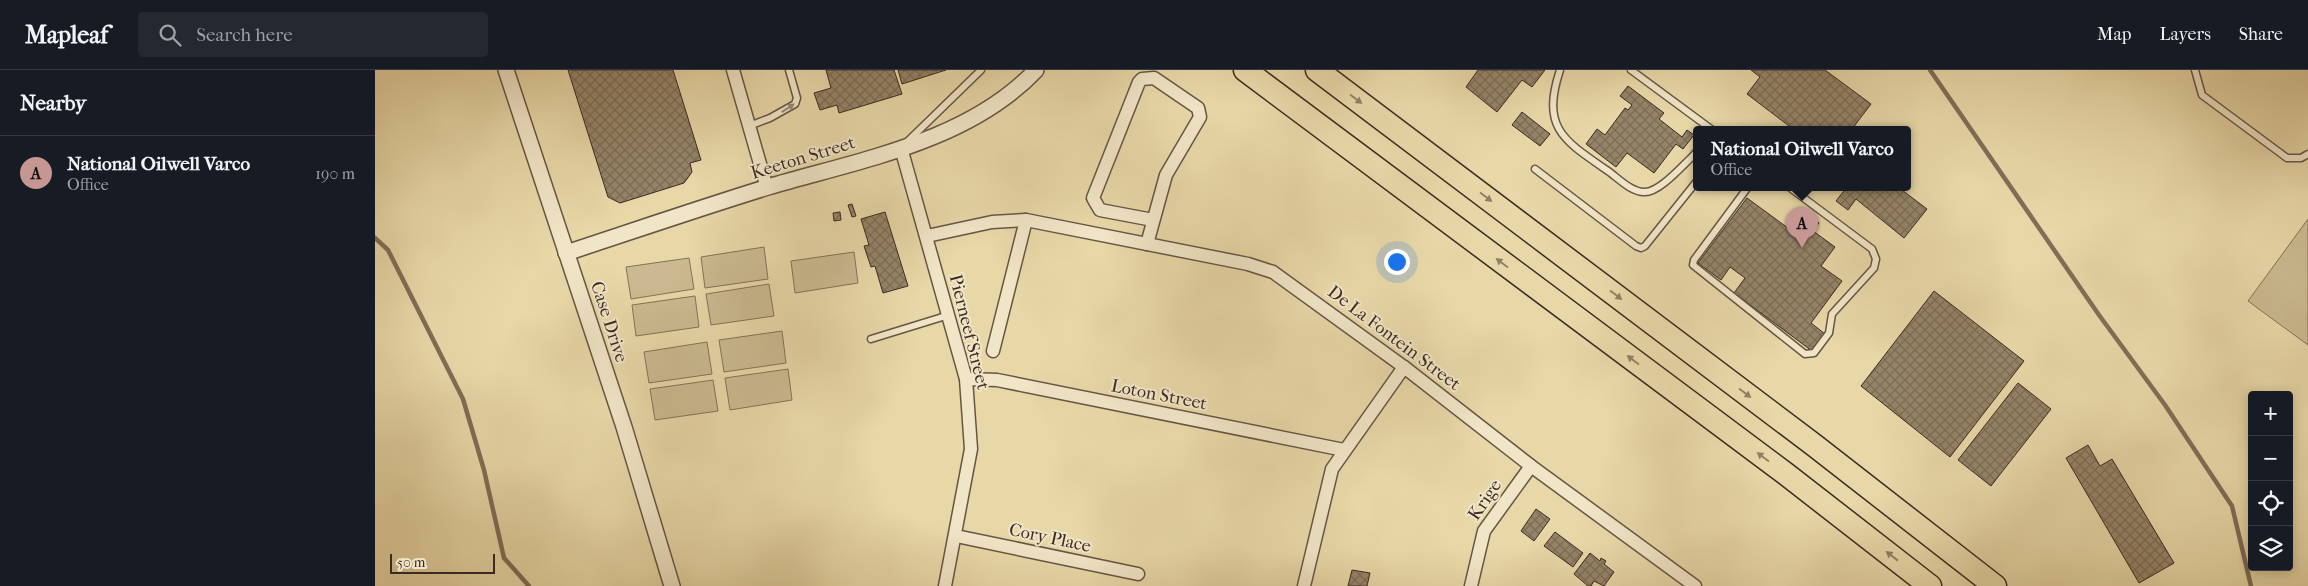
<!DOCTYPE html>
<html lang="en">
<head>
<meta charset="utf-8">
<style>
	:root { --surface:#171b24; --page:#242831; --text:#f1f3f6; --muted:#9ea1a6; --line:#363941; --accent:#c59692 }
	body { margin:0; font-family:"IM FELL French Canon",serif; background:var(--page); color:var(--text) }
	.controls { position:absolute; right:15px; bottom:15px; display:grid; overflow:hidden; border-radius:5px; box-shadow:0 2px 12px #0003 }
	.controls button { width:45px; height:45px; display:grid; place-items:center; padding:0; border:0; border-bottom:1px solid var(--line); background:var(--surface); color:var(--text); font:25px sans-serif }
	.scale { position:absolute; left:15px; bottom:12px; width:105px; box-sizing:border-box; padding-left:5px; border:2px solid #3c2a23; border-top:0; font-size:14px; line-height:18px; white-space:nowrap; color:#3c2a23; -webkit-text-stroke:4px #f0e5c6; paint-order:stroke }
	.you { position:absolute; left:1021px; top:191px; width:18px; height:18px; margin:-12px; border:4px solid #fff; border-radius:50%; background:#1a73e8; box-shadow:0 0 0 8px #1a73e833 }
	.badge { display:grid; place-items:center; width:32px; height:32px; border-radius:50%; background:var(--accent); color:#111; font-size:16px; font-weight:700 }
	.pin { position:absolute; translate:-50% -41px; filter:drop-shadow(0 1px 2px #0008) }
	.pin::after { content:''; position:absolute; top:26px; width:18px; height:15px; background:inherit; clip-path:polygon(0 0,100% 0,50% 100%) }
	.popup { position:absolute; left:1318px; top:56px; width:218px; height:65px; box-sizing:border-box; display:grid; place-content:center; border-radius:5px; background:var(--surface); filter:drop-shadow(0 1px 4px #0005); font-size:16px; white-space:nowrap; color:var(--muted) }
	.popup b { font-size:19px; color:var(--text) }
	.popup::after { content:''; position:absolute; left:50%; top:100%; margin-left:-10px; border:10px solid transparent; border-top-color:var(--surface) }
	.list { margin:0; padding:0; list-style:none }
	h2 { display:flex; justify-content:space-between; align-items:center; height:65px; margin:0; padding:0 20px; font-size:21px }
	h2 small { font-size:16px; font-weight:400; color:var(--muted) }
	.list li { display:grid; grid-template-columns:32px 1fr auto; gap:15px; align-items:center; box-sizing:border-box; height:75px; padding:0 20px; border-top:1px solid var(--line) }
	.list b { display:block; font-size:19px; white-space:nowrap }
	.list p { margin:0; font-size:16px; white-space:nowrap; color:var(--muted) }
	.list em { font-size:16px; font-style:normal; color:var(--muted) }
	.icon { flex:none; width:28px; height:28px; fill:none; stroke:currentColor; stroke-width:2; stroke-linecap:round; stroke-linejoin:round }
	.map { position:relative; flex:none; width:1933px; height:516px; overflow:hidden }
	header { display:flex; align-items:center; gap:30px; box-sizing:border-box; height:70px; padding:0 25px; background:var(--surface); border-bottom:1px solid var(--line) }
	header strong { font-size:24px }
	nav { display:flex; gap:28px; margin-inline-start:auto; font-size:18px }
	.search { width:350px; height:45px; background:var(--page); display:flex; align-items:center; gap:12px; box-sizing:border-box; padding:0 18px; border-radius:5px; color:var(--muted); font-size:19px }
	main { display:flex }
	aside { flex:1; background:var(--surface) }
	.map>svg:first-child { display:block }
	.pitch { fill:#cbba91; stroke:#84725a }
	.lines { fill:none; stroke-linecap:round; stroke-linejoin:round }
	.stream { stroke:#806e57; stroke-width:4.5 }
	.building { fill:url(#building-cross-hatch); stroke:#3c2a23 }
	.service-casing { stroke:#675544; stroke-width:9 }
	.minor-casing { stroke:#675544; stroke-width:15 }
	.tertiary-casing { stroke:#675544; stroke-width:18 }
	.motorway-casing { stroke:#3c2a23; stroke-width:25 }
	.service { stroke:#f0e5c6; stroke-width:6 }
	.minor { stroke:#f0e5c6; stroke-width:12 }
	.tertiary { stroke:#f0e5c6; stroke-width:15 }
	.motorway { stroke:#e8d7a7; stroke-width:22 }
	.oneway { fill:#928065 }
	.oneway2 { fill:#968874 }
	.labels { text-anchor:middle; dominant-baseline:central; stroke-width:4; stroke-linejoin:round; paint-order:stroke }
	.street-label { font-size:18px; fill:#3c2a23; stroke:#f0e5c6 }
</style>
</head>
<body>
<header>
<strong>Mapleaf</strong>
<div class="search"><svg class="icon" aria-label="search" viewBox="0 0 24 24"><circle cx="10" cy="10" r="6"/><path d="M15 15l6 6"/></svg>Search here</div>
<nav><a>Map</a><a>Layers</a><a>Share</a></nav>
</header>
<main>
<aside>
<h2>Nearby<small></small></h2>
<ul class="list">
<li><span class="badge">A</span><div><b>National Oilwell Varco</b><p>Office</p></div><em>190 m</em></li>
</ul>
</aside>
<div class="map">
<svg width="1933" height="516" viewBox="0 0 1933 516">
	<defs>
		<pattern id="building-cross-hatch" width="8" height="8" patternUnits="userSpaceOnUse" patternTransform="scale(1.25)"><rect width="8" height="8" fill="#958468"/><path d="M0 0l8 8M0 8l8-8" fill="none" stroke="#7b6c55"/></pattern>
	</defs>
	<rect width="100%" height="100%" fill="#e8d7a7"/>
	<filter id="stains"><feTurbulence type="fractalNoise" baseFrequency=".004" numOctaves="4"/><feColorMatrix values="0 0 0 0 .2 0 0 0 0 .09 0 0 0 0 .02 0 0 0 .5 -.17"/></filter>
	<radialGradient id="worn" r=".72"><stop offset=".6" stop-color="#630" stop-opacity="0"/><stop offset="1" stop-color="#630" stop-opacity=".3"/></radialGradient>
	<!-- pitch -->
	<g class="pitch">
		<polygon points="1933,149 1933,275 1873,231"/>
		<polygon points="389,177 393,209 330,218 326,187"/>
		<polygon points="479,182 483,213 420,223 416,191"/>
		<polygon points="314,188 319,219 256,229 251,197"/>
		<polygon points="394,214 399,246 336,255 331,224"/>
		<polygon points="320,226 324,257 261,266 257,235"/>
		<polygon points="407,261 411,293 349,302 344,270"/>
		<polygon points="332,272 337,304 274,313 269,282"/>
		<polygon points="413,299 417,330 355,340 350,308"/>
		<polygon points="338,310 343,341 280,350 275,319"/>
	</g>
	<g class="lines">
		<!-- stream -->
		<g class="stream">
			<polyline points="1555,0 1724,245 1790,335 1857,436 1876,516"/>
			<polyline points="0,168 13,180 88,329 109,400 129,488 154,516"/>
		</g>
	</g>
	<!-- building -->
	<g class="building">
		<polygon points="193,0 298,0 326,90 315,93 317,102 309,113 245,133 233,127"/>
		<polygon points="451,0 519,0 527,24 464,43 462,35 445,40 439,23 456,18"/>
		<polygon points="523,0 571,0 527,14"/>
		<polygon points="1103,0 1170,0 1157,17 1147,10 1122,42 1091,17"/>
		<polygon points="1376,0 1450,0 1496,34 1477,59 1418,59 1372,24 1385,7"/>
		<polygon points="1253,16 1289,43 1284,49 1307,67 1312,60 1319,65 1308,79 1301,74 1279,103 1252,83 1241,97 1211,74 1222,59 1230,65 1250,38 1253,40 1257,35 1245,26"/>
		<polygon points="1147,42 1175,64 1165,76 1137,55"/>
		<polygon points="1472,117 1523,117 1552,139 1529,168 1481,129 1473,140 1461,131"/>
		<polygon points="1372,128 1417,161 1426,148 1431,152 1435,146 1444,153 1438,161 1460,177 1446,196 1467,211 1436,253 1450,264 1437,281 1359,223 1370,208 1355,197 1346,210 1323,193"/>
		<polygon points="477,134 481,146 477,147 473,135"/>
		<polygon points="465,142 466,150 459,151 458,143"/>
		<polygon points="510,142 533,216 508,223 500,196 496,197 489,176 494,175 486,149"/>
		<polygon points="1559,221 1649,291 1575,387 1486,316"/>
		<polygon points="1643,313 1676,339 1616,416 1583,390"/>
		<polygon points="1713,375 1725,396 1737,389 1799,493 1764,513 1691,388"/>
		<polygon points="1161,439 1175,449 1159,471 1146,461"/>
		<polygon points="1180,462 1208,483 1198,497 1169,476"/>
		<polygon points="1215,483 1225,491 1226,488 1231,491 1229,494 1239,502 1229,516 1219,511 1216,516 1213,516 1199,504"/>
		<polygon points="977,500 995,503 992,516 973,516"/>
	</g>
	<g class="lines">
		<!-- service casing -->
		<g class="service-casing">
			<g id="service">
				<path d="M1185,0c-19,58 3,70 48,101 10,7 23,21 36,21 15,1 38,-26 49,-36"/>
				<polyline points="1256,0 1336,59"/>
				<polyline points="1820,0 1827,25 1912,88 1926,88 1933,84"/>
				<polyline points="374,56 395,48 420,34 422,28 414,0"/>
				<polyline points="532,72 606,0"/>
				<polyline points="1322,81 1318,86 1322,90"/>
				<polyline points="1160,99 1261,176 1266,178 1270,176 1322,111"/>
				<polyline points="1373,117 1319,190 1318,195 1430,284 1439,283 1454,263 1457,244 1499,198 1501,189 1497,179 1414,117"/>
				<polyline points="496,269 574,245"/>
			</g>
		</g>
		<!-- minor casing -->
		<g class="minor-casing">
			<g id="minor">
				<polyline points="358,0 392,118"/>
				<polyline points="526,78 591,309 596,379 570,516"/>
				<polyline points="552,166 617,152 651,150 873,194 898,202 1029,297 1156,396 1320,516"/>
				<polyline points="772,174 791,105 825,47 823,38 779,8 767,9 764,12 718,128 725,140 778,150"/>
				<polyline points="618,281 651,150"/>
				<polyline points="591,309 622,310 969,380"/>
				<polyline points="581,466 763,504"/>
				<polyline points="929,516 957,399 1029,297"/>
				<polyline points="1096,516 1109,461 1156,396"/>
			</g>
		</g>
		<!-- tertiary casing -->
		<g class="tertiary-casing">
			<g id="tertiary">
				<polyline points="131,0 249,357 297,516"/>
				<path d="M191,183c67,-22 134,-45 202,-66 91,-27 200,-45 268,-117"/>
			</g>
		</g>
		<!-- motorway casing -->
		<g class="motorway-casing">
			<g id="motorway">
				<polyline points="870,0 1411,404 1555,516"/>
				<polyline points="942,0 1439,375 1620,516"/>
			</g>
		</g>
		<!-- service -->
		<use href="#service" class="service"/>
		<!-- minor -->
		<use href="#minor" class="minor"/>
		<!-- tertiary -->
		<use href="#tertiary" class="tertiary"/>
		<!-- motorway -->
		<use href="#motorway" class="motorway"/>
	</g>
	<!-- one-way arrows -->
	<defs><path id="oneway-solid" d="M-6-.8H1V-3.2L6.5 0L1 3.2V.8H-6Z" transform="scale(1.25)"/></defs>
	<g class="oneway">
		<use href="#oneway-solid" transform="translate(981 29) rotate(37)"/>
		<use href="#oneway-solid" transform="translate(1111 127) rotate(37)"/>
		<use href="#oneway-solid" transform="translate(1127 193) rotate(-143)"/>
		<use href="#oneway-solid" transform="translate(1241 225) rotate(37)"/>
		<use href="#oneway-solid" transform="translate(1258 290) rotate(-143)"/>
		<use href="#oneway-solid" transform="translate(1370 323) rotate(37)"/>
		<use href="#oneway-solid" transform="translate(1388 387) rotate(-143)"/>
		<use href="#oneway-solid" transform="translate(1517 486) rotate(-142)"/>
	</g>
	<use class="oneway2" href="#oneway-solid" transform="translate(413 38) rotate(-33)"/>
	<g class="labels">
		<!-- street labels -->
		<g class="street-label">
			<text transform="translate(428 88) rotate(-17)">Keeton Street</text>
			<text transform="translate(234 252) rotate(72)">Case Drive</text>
			<text transform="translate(594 262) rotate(76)">Pierneef Street</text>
			<text transform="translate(1019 268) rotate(37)">De La Fontein Street</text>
			<text transform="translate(784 325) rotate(11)">Loton Street</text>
			<text transform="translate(1110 430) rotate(-56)">Krige</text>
			<text transform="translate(675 468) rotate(12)">Cory Place</text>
		</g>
	</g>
	<rect width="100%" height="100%" filter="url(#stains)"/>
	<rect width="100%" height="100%" fill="url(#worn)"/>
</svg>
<div class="controls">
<button>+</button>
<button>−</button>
<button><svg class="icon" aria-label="locate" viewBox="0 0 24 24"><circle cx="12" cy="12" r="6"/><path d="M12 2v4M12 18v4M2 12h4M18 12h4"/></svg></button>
<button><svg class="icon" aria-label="layers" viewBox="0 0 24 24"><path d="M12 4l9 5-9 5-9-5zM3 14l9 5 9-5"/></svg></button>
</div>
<div class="scale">50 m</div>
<div class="you"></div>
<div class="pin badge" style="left:1427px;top:178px">A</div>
<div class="popup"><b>National Oilwell Varco</b>Office</div>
</div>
</main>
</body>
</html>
